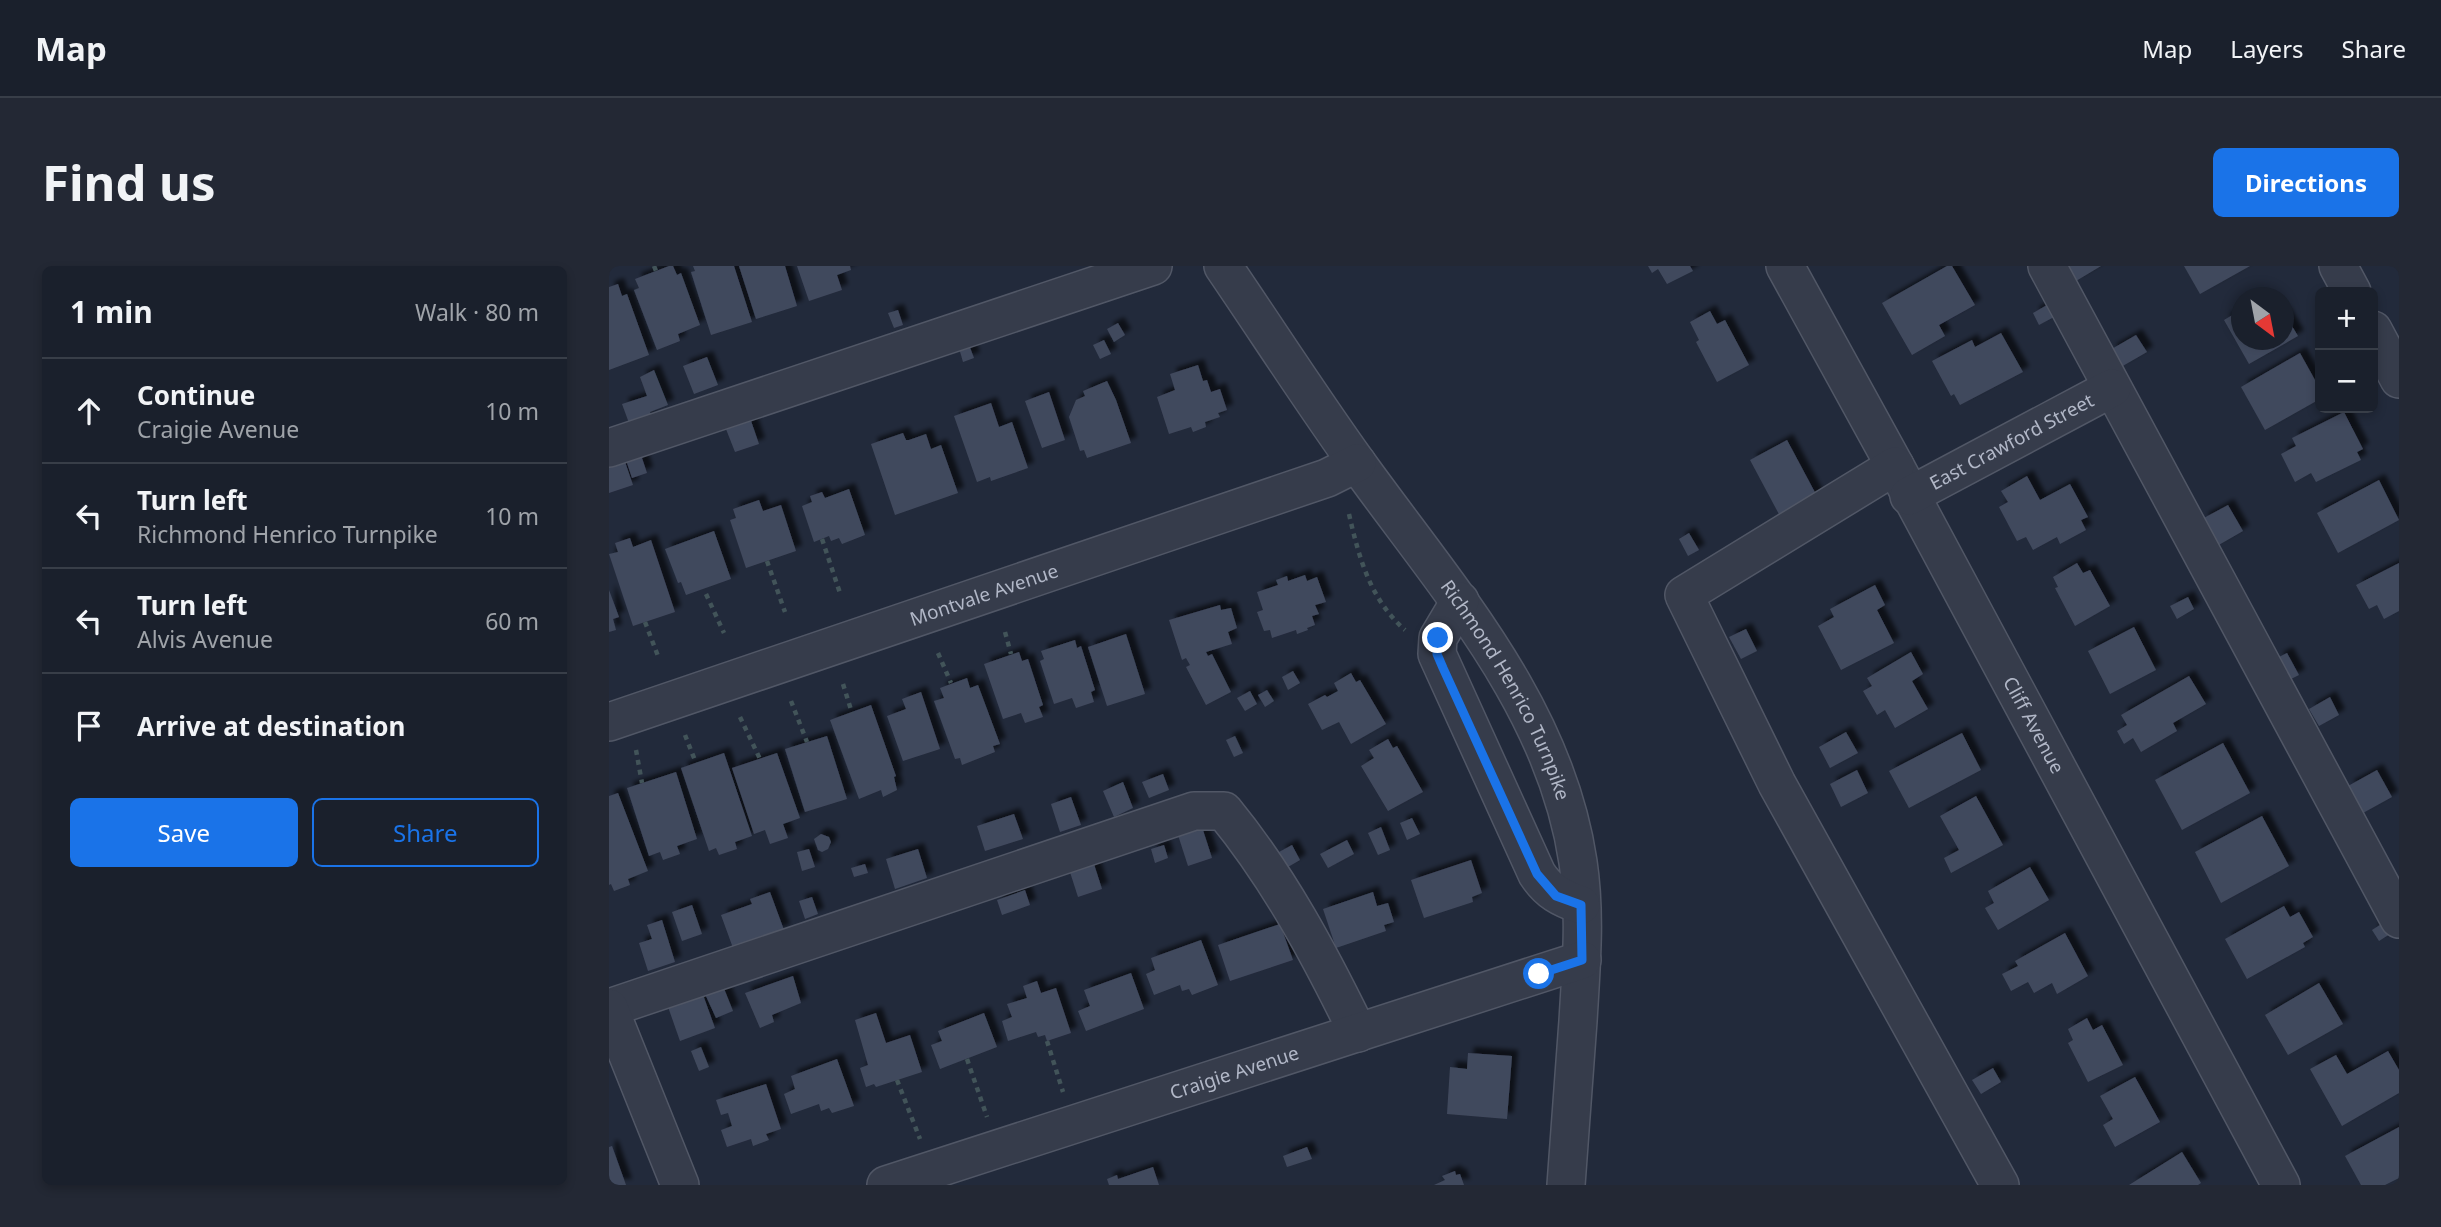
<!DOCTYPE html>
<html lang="en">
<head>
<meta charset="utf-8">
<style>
	:root { --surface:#1a202c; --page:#232834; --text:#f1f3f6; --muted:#9fa3a9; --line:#383e48; --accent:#1a73e8 }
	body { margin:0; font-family:"Noto Sans",sans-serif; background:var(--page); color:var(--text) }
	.controls { position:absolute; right:21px; top:21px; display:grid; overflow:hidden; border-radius:10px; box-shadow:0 4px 10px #0003 }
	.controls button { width:63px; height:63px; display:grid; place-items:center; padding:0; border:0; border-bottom:2px solid var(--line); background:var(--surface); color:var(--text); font:35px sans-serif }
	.compass { position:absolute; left:1622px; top:21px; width:63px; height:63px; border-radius:50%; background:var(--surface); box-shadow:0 4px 10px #0003; rotate:148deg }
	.stop { position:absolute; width:21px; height:21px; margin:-16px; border:5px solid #1a73e8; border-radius:50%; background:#fff }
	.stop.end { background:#1a73e8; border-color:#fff; box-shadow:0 2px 7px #0008 }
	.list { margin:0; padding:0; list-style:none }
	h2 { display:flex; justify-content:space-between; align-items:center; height:91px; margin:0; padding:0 28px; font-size:30px }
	h2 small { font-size:23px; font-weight:400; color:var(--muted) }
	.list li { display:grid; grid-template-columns:46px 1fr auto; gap:21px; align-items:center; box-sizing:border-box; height:105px; padding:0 28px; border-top:2px solid var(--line) }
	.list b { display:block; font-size:26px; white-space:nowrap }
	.list p { margin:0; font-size:23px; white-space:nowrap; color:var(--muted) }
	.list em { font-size:23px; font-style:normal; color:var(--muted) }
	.actions { display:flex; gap:14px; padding:21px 28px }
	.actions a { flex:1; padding:16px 0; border:2px solid var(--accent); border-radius:10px; text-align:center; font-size:24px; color:var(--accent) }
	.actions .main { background:var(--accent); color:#fff }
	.icon { flex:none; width:38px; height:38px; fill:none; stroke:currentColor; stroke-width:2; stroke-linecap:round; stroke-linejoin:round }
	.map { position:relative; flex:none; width:1790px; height:919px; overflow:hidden; border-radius:10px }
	header { display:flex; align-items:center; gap:42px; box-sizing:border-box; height:98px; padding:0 35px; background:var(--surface); border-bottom:2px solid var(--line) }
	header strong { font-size:33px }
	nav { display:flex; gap:38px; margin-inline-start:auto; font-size:24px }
	.intro { display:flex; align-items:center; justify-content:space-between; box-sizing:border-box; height:168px; padding:0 42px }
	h1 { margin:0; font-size:49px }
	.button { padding:18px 32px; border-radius:10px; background:var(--accent); color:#fff; font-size:24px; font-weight:700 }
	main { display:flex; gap:42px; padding:0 42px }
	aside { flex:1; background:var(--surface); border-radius:10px; box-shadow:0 4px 10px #0003 }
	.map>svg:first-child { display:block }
	.building { fill:#41495d; filter:url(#shadow) }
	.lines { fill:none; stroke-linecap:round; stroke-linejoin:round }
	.minor-casing { stroke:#515766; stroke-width:40 }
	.path { stroke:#425459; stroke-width:4.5; stroke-dasharray:5 5; stroke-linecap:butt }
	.minor { stroke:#363c4b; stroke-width:37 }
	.route { stroke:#1a73e8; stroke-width:9 }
	.labels { text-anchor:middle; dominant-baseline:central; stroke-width:6; stroke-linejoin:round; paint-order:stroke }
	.street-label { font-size:19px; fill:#b1b7c7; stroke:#1b2130 }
</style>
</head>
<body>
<header>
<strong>Map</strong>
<nav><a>Map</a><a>Layers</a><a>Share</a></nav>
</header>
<div class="intro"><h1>Find us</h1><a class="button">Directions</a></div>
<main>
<aside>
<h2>1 min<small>Walk · 80 m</small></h2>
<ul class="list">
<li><svg class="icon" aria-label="ahead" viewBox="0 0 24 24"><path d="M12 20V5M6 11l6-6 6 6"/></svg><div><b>Continue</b><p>Craigie Avenue</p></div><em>10 m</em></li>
<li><svg class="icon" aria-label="left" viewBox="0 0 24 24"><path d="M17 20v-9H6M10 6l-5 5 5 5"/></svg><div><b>Turn left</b><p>Richmond Henrico Turnpike</p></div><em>10 m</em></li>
<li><svg class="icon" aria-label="left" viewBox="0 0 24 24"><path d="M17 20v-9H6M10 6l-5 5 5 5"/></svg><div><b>Turn left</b><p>Alvis Avenue</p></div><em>60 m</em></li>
<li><svg class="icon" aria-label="arrive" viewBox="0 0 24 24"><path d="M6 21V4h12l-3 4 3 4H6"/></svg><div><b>Arrive at destination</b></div></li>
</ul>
<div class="actions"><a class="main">Save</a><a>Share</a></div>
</aside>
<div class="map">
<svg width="1790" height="919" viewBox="0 0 1790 919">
	<defs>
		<filter id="shadow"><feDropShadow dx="6" dy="-6" stdDeviation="2" flood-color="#0009"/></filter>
	</defs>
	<rect width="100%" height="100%" fill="#222a3b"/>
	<!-- building -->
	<g class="building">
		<polygon points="60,0 64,0 68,9 72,7 91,59 69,68 71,75 48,84 25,24 30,22 26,13"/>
		<polygon points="84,0 125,0 143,56 102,69 82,6 86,5"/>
		<polygon points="130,0 176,0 188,40 147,53"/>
		<polygon points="188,0 241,0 242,4 228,9 233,24 200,35"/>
		<polygon points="1039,0 1081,0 1084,5 1058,18 1049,3 1043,7"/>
		<polygon points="1338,0 1343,0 1366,39 1330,59 1336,70 1303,89 1273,37"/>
		<polygon points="1459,0 1492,0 1467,15"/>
		<polygon points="1575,0 1641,0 1591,28"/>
		<polygon points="9,18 13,30 18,28 40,89 0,104 0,21"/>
		<polygon points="1438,39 1445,51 1430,59 1424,47"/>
		<polygon points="289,44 294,59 285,62 279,47"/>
		<polygon points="1632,44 1632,74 1674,74 1674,45 1689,70 1640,98 1615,54"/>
		<polygon points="1101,45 1108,58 1116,54 1140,99 1108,116 1087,76 1090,74 1081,56"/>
		<polygon points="509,57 516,69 505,76 498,63"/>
		<polygon points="1392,67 1414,106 1351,139 1345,128 1342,130 1323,95 1363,74 1366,81"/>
		<polygon points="1527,69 1538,86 1512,101 1501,84"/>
		<polygon points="495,74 502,88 491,93 484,79"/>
		<polygon points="360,79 365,92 354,96 350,82"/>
		<polygon points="1691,87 1711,123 1711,133 1656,164 1632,121"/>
		<polygon points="98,91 109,119 85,128 74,100"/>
		<polygon points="589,99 594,115 598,114 602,126 611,123 618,144 609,147 611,151 596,156 597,161 584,166 582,161 560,168 548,131 566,124 561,108"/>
		<polygon points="45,104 59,139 41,146 42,149 20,157 13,138 38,130 31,111"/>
		<polygon points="498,115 507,134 522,177 478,192 475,184 471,185 460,151 467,134 476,130 474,125"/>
		<polygon points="440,126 456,174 433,182 416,135"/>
		<polygon points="382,137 390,161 403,156 419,202 382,215 381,211 368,216 345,150"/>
		<polygon points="1735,146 1754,183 1748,186 1752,194 1707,216 1702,207 1686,216 1672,188 1687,180 1683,172"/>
		<polygon points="140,149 150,178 126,186 115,158"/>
		<polygon points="294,167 297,174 300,174 317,168 322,183 332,179 349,227 286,249 262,178"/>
		<polygon points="1178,174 1209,232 1172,252 1141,194"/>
		<polygon points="31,186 38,207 23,212 16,191"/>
		<polygon points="14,190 24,219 0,227 0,195"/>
		<polygon points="1418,210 1431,234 1461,218 1479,251 1472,254 1477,264 1451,278 1448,271 1424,284 1417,271 1408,275 1390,241 1399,236 1392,225"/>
		<polygon points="1770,214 1790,254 1729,287 1708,247"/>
		<polygon points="240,223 256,269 233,278 230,272 222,275 220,270 205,276 193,240 203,236 201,230 213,226 216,232"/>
		<polygon points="150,234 154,245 172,239 187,285 137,302 121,254 127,252 124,243"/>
		<polygon points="1619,239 1634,265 1608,280 1593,253"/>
		<polygon points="105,265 122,313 77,329 72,316 69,317 56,283"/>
		<polygon points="1080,267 1090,284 1079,290 1070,273"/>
		<polygon points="21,272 24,281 42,274 66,346 24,360 0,288 9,286 6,277"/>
		<polygon points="1468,297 1474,307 1481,304 1501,340 1466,360 1446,322 1449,321 1444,311"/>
		<polygon points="1790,297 1790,345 1775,353 1768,339 1760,343 1747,319"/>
		<polygon points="696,309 698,315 708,311 717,336 706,339 710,348 703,350 706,359 698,362 699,364 688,368 687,364 663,372 661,364 655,365 648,346 654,344 648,326 669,319 667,314 678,310 679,315"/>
		<polygon points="1266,319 1276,339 1268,344 1285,377 1232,404 1209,360 1225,351 1221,343"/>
		<polygon points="0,324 10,351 4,353 7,364 0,366"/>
		<polygon points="1579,331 1585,343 1568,353 1561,340"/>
		<polygon points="611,339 612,344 622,342 628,362 619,366 623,378 597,386 599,390 603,388 622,426 597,439 577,401 581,399 577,392 573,394 560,354"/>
		<polygon points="1525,361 1547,404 1501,428 1479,385"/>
		<polygon points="1137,363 1148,385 1132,393 1120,371"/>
		<polygon points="517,368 536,428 498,440 479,381"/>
		<polygon points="466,374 468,382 472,380 486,424 482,426 485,436 467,442 463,432 445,438 431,395 435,393 432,385"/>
		<polygon points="410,386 413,395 419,393 434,439 430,441 434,451 416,457 412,447 394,453 375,398"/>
		<polygon points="1302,386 1314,408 1303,415 1319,443 1286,462 1276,444 1268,449 1254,425 1263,420 1258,412"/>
		<polygon points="1678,387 1690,409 1680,414 1668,392"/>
		<polygon points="684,405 691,417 679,424 673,411"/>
		<polygon points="742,407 747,416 751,414 777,458 742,478 730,456 713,464 699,438 716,429 718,431 729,425 725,417"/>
		<polygon points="1580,410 1597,438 1564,457 1568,465 1532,486 1524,472 1515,478 1508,465 1518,459 1512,449"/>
		<polygon points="358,412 361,422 369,419 391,478 384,480 386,486 353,499 351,492 346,493 325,435 335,432 331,422"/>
		<polygon points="658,424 665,435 656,441 649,429"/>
		<polygon points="641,425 648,438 636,445 628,432"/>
		<polygon points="312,426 331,483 294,495 278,450 297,443 293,433"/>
		<polygon points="1721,431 1730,449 1710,460 1700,443"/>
		<polygon points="262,439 287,510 285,511 288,524 274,531 272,524 250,533 221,454"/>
		<polygon points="1237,466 1249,487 1221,502 1210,481"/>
		<polygon points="1353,467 1372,504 1300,542 1280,505"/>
		<polygon points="218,470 238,533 196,546 176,483"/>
		<polygon points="626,470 634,487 625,491 617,474"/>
		<polygon points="779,473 784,482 788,480 814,526 779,545 752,500 765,492 760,484"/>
		<polygon points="1614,477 1641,527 1573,564 1546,514"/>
		<polygon points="115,487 143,570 126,576 128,583 110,589 107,582 100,585 72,502"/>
		<polygon points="168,487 191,552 174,558 179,572 161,578 156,564 145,568 123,502"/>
		<polygon points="1248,504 1259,527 1232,541 1221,518"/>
		<polygon points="1768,504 1783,531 1754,547 1739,520"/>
		<polygon points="67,506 88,573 68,580 71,588 54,594 51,586 40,590 18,522"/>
		<polygon points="554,508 560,524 540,532 533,516"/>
		<polygon points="514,516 524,542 505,551 494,525"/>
		<polygon points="9,527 39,605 19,613 21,619 5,625 2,618 0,619 0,530"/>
		<polygon points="1367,530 1394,579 1342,607 1335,592 1350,584 1331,550"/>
		<polygon points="462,531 472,559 451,566 442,538"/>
		<polygon points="405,548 414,573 376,585 368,560"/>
		<polygon points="1653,550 1680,600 1612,637 1586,586"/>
		<polygon points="803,552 811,568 798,574 791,557"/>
		<polygon points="593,561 603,592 579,600 569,569"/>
		<polygon points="772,561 781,584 769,589 759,567"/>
		<polygon points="212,568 220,571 222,576 219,583 213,586 209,584 205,573"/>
		<polygon points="738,574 745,588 719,602 711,588"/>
		<polygon points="555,579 559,592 546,597 542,583"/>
		<polygon points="683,579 691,594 679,601 670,586"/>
		<polygon points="200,583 206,601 193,605 188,586"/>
		<polygon points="309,583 318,612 286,623 277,593"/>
		<polygon points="862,594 873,627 863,631 864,636 815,652 802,614"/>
		<polygon points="484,595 493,623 469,631 460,603"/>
		<polygon points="256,598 259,607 245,611 242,602"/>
		<polygon points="1421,601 1440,634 1389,664 1376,642 1385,637 1379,625"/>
		<polygon points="416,624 421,639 393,649 388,634"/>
		<polygon points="161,626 175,664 124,682 112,649 143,638 141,633"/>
		<polygon points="764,626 768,640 779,637 785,656 775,659 777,665 727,682 714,643"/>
		<polygon points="203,631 209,648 196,653 190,635"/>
		<polygon points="83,639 93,668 73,675 63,646"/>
		<polygon points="1675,640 1681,651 1690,646 1704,671 1694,677 1696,681 1638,713 1616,673"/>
		<polygon points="53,654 66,696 39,705 30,677 43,673 38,659"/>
		<polygon points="1774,657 1781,668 1770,675 1763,664"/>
		<polygon points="671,658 684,694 621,715 609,679"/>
		<polygon points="1456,667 1479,710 1448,728 1443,717 1425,727 1419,716 1402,725 1393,708 1409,700 1406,695"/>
		<polygon points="592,674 609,719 583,729 580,723 573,725 571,719 545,729 537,708 546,704 542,692"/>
		<polygon points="522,707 535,743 477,765 469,745 481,740 475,724"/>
		<polygon points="184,710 192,737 163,749 165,756 151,762 136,727"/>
		<polygon points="428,715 432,727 447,722 462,767 438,775 436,769 429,771 427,766 399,775 393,755 403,751 398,738 418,732 414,720"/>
		<polygon points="1710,717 1734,758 1679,789 1656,749"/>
		<polygon points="114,720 124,745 107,752 96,728"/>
		<polygon points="93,726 106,762 71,775 58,738"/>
		<polygon points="267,747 277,777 301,769 313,806 267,821 265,818 257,821 251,802 259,799 246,754"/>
		<polygon points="375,747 388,781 331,803 322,779 333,775 329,765"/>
		<polygon points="1478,752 1484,764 1493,759 1514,799 1479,816 1459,777 1464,774 1459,763"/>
		<polygon points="92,781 100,801 90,805 82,785"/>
		<polygon points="1779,785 1790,804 1790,827 1733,860 1701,803 1727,789 1738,808"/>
		<polygon points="859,787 903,790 898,853 838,848 841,801 858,803"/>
		<polygon points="228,793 245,840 223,847 220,842 212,845 210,838 182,848 175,828 186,823 182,810"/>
		<polygon points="1384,802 1392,816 1372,828 1363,814"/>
		<polygon points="1526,811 1551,856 1506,881 1494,859 1504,853 1491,830"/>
		<polygon points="157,818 172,863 157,868 160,874 144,880 142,873 118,881 112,864 123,860 119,847 112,849 107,834"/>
		<polygon points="1790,861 1790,912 1776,919 1752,919 1736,890"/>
		<polygon points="3,880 17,919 0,919 0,881"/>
		<polygon points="698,881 703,893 678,901 674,890"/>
		<polygon points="1573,886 1592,917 1589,919 1520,919"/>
		<polygon points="544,901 550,919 500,919 498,913 508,909 509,913"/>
		<polygon points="846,905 847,909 851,908 855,919 825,919 836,914 833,910"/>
	</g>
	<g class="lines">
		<!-- minor casing -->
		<g class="minor-casing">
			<g id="minor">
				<path id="s1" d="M614,0c45,66 88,133 134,197 89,124 198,243 221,399 8,53 3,107 0,159 -4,55 -8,109 -12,164"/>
				<path id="s2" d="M1176,0l110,200 386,719"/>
				<polyline points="1438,0 1790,653"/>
				<polyline points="1729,0 1743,26"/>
				<polyline points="1764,64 1790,113"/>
				<polyline points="0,182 544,0"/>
				<polyline points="1286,200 1075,329 1168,518 1391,919"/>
				<path id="s3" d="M1300,230l203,-108"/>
				<path d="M851,335l-22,37 -1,16 100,220c12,18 24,24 44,31"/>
				<path id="s4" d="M0,456l718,-244 30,-15"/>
				<path d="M0,742l585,-197h30c55,67 96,144 134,222"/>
				<polyline points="0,742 71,919"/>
				<path id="s5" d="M277,919l696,-225"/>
			</g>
		</g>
		<!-- path -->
		<g class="path">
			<polyline points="45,0 47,5"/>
			<path d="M740,248c10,44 21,85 56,116"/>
			<polyline points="213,273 231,327"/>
			<polyline points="158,295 176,346"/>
			<polyline points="97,328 115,367"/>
			<polyline points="36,356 49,390"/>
			<polyline points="396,366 402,388"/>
			<polyline points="329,387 342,417"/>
			<polyline points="234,418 243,447"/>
			<polyline points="182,435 198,476"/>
			<polyline points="131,451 151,493"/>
			<polyline points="76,469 87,497"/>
			<polyline points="27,484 33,517"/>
			<polyline points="438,775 454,826"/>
			<polyline points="358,793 378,851"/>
			<polyline points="288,814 311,873"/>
		</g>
		<!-- minor -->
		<use href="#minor" class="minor"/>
	</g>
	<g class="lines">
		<!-- route -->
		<polyline class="route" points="829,372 828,388 834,402 928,608 947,630 972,639 973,694 930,708"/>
	</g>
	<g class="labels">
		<!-- street labels -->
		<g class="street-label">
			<text stroke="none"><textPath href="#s3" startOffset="116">East Crawford Street</textPath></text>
			<text stroke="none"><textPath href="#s4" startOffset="396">Montvale Avenue</textPath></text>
			<text stroke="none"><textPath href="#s1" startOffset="511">Richmond Henrico Turnpike</textPath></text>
			<text stroke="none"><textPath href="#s2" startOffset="522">Cliff Avenue</textPath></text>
			<text stroke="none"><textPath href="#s5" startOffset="366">Craigie Avenue</textPath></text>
		</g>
	</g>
</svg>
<div class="controls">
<button>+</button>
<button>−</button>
</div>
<svg class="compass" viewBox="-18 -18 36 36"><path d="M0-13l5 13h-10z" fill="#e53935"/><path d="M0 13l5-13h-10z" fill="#9fa3a9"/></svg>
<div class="stop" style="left:930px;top:708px"></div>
<div class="stop end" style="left:829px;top:372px"></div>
</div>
</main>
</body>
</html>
